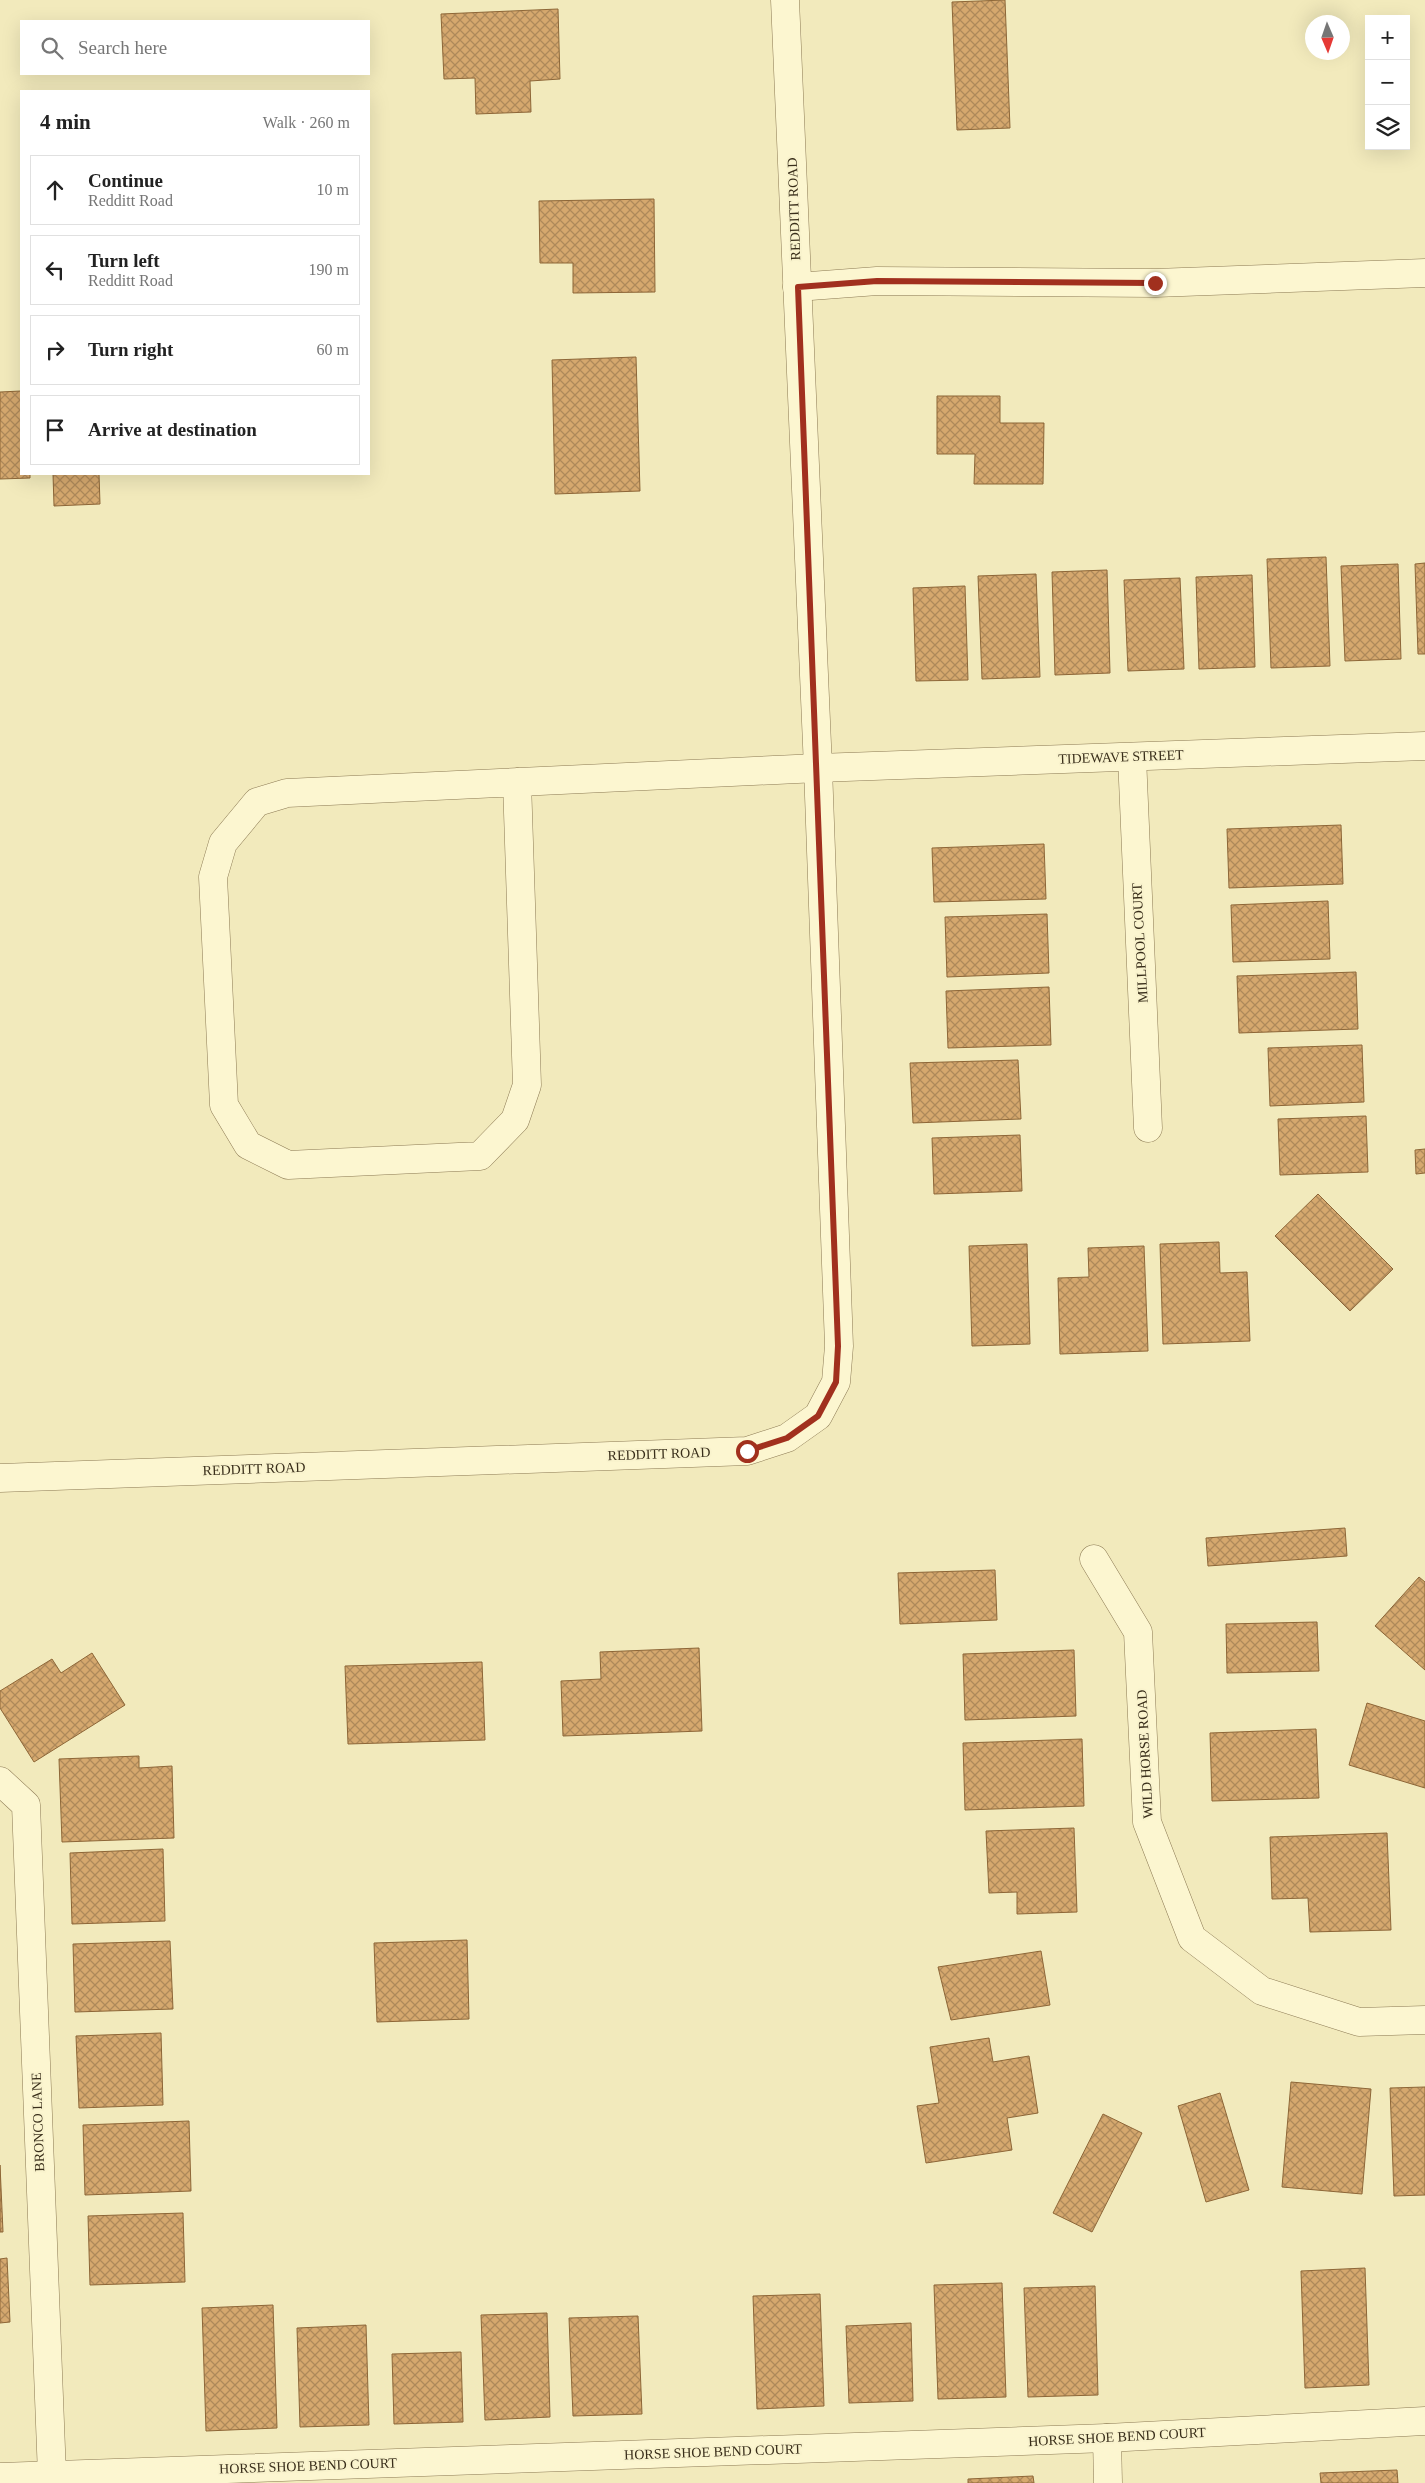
<!DOCTYPE html>
<html lang="en">
<head>
<meta charset="utf-8">
<style>
	:root { --surface:#fff; --page:#f2f2f2; --text:#222; --muted:#767676; --line:#e0e0e0 }
	body { margin:0; font-family:"Times New Roman",serif; background:var(--page); color:var(--text) }
	.controls { position:absolute; right:15px; top:15px; display:grid; overflow:hidden; border-radius:0px; box-shadow:0 5px 20px #0002 }
	.controls button { width:45px; height:45px; display:grid; place-items:center; padding:0; border:0; border-bottom:1px solid var(--line); background:var(--surface); color:var(--text); font:25px sans-serif }
	.compass { position:absolute; left:1305px; top:15px; width:45px; height:45px; border-radius:50%; background:var(--surface); box-shadow:0 5px 20px #0002; rotate:178deg }
	.stop { position:absolute; width:15px; height:15px; margin:-11px; border:4px solid #a1301e; border-radius:50%; background:#fff }
	.stop.end { background:#a1301e; border-color:#fff; box-shadow:0 1px 5px #0008 }
	.list { margin:0; padding:0; list-style:none }
	h2 { display:flex; justify-content:space-between; align-items:center; height:65px; margin:0; padding:0 20px; font-size:21px }
	h2 small { font-size:16px; font-weight:400; color:var(--muted) }
	.list li { display:grid; grid-template-columns:32px 1fr auto; gap:15px; align-items:center; box-sizing:border-box; height:70px; margin:0 10px 10px; padding:0 10px; border:1px solid var(--line); border-radius:0px }
	.list b { display:block; font-size:19px; white-space:nowrap }
	.list p { margin:0; font-size:16px; white-space:nowrap; color:var(--muted) }
	.list em { font-size:16px; font-style:normal; color:var(--muted) }
	.icon { flex:none; width:28px; height:28px; fill:none; stroke:currentColor; stroke-width:2; stroke-linecap:round; stroke-linejoin:round }
	.map { position:relative; flex:none; width:1425px; height:2483px; overflow:hidden }
	.search { position:absolute; background:var(--surface); box-shadow:0 5px 20px #0002; left:20px; top:20px; width:350px; height:55px; display:flex; align-items:center; gap:12px; box-sizing:border-box; padding:0 18px; border-radius:0px; color:var(--muted); font-size:19px }
	.panel { position:absolute; background:var(--surface); box-shadow:0 5px 20px #0002; left:20px; top:90px; width:350px; height:385px; border-radius:0px }
	.map>svg:first-child { display:block }
	.building { fill:url(#building-cross-hatch); stroke:#8d6637 }
	.lines { fill:none; stroke-linecap:round; stroke-linejoin:round }
	.minor-casing { stroke:#8c7a54; stroke-width:29 }
	.minor { stroke:#fcf6d0; stroke-width:28 }
	.route { stroke:#a1301e; stroke-width:6 }
	.labels { text-anchor:middle; dominant-baseline:central; stroke-width:4; stroke-linejoin:round; paint-order:stroke }
	.street-label { font-size:14px; fill:#392e1a; stroke:#f9f3cd }
</style>
</head>
<body>
<div class="map">
<svg width="1425" height="2483" viewBox="0 0 1425 2483">
	<defs>
		<pattern id="building-cross-hatch" width="8" height="8" patternUnits="userSpaceOnUse" patternTransform="scale(1.25)"><rect width="8" height="8" fill="#d5a86e"/><path d="M0 0l8 8M0 8l8-8" fill="none" stroke="#ae895a"/></pattern>
	</defs>
	<rect width="100%" height="100%" fill="#f2eabc"/>
	<!-- building -->
	<g class="building">
		<polygon points="1005,0 1010,128 957,130 952,2"/>
		<polygon points="558,9 560,79 530,81 531,112 476,114 475,78 444,79 441,14"/>
		<polygon points="654,199 655,292 573,293 573,263 540,263 539,201"/>
		<polygon points="636,357 640,491 555,494 552,360"/>
		<polygon points="21,391 21,474 30,474 30,478 0,479 0,392"/>
		<polygon points="937,396 1000,396 1000,423 1044,423 1043,484 974,484 975,454 937,454"/>
		<polygon points="53,474 99,474 100,504 54,506"/>
		<polygon points="1326,557 1330,666 1271,668 1267,559"/>
		<polygon points="1425,563 1425,654 1418,654 1415,564"/>
		<polygon points="1398,564 1401,659 1345,661 1341,566"/>
		<polygon points="1107,570 1110,673 1055,675 1052,572"/>
		<polygon points="1036,574 1040,677 982,679 978,576"/>
		<polygon points="1252,575 1255,667 1199,669 1196,577"/>
		<polygon points="1180,578 1184,669 1128,671 1124,580"/>
		<polygon points="965,586 968,680 916,681 913,588"/>
		<polygon points="1341,825 1343,884 1229,888 1227,829"/>
		<polygon points="1044,844 1046,899 934,902 932,848"/>
		<polygon points="1328,901 1330,959 1233,962 1231,905"/>
		<polygon points="1047,914 1049,973 947,977 945,917"/>
		<polygon points="1356,972 1358,1029 1239,1033 1237,976"/>
		<polygon points="1049,987 1051,1045 948,1048 946,991"/>
		<polygon points="1362,1045 1364,1102 1270,1106 1268,1048"/>
		<polygon points="1018,1060 1021,1119 913,1123 910,1063"/>
		<polygon points="1366,1116 1368,1172 1280,1175 1278,1119"/>
		<polygon points="1020,1135 1022,1191 934,1194 932,1138"/>
		<polygon points="1425,1149 1425,1173 1416,1174 1415,1150"/>
		<polygon points="1318,1194 1393,1269 1350,1311 1275,1236"/>
		<polygon points="1219,1242 1220,1273 1247,1272 1250,1341 1163,1344 1160,1244"/>
		<polygon points="1027,1244 1030,1344 972,1346 969,1246"/>
		<polygon points="1144,1246 1148,1351 1060,1354 1058,1278 1089,1277 1088,1248"/>
		<polygon points="1345,1528 1347,1556 1208,1566 1206,1538"/>
		<polygon points="995,1570 997,1620 900,1624 898,1573"/>
		<polygon points="1419,1577 1425,1582 1425,1670 1375,1626"/>
		<polygon points="1317,1622 1319,1671 1227,1673 1226,1624"/>
		<polygon points="699,1648 702,1731 563,1736 561,1681 601,1679 600,1652"/>
		<polygon points="1074,1650 1076,1716 965,1720 963,1654"/>
		<polygon points="92,1653 125,1705 34,1762 0,1708 0,1691 52,1659 61,1673"/>
		<polygon points="482,1662 485,1740 348,1744 345,1666"/>
		<polygon points="1367,1703 1425,1721 1425,1788 1349,1765"/>
		<polygon points="1316,1729 1319,1798 1212,1801 1210,1733"/>
		<polygon points="1082,1739 1084,1806 965,1810 963,1743"/>
		<polygon points="139,1756 139,1768 172,1766 174,1838 62,1842 59,1759"/>
		<polygon points="1074,1828 1077,1912 1017,1914 1017,1892 989,1893 986,1831"/>
		<polygon points="1387,1833 1391,1930 1310,1932 1308,1898 1272,1899 1270,1837"/>
		<polygon points="163,1849 165,1921 72,1924 70,1853"/>
		<polygon points="467,1940 469,2019 377,2022 374,1943"/>
		<polygon points="170,1941 173,2009 75,2012 73,1944"/>
		<polygon points="1041,1951 1050,2005 951,2020 938,1967"/>
		<polygon points="161,2033 163,2105 79,2108 76,2036"/>
		<polygon points="989,2038 993,2062 1029,2056 1038,2113 1007,2118 1012,2150 926,2163 917,2106 939,2103 930,2047"/>
		<polygon points="1291,2082 1371,2089 1362,2194 1282,2187"/>
		<polygon points="1425,2087 1425,2195 1394,2196 1390,2088"/>
		<polygon points="1220,2093 1249,2190 1206,2202 1178,2106"/>
		<polygon points="1103,2114 1142,2133 1092,2232 1053,2213"/>
		<polygon points="189,2121 191,2191 85,2195 83,2125"/>
		<polygon points="0,2165 3,2232 0,2232"/>
		<polygon points="183,2213 185,2282 90,2285 88,2216"/>
		<polygon points="7,2258 10,2322 0,2323 0,2259"/>
		<polygon points="1365,2268 1369,2385 1305,2388 1301,2271"/>
		<polygon points="1002,2283 1006,2397 938,2399 934,2285"/>
		<polygon points="1095,2286 1098,2395 1028,2397 1024,2288"/>
		<polygon points="820,2294 824,2406 757,2409 753,2296"/>
		<polygon points="273,2305 277,2428 206,2431 202,2308"/>
		<polygon points="547,2313 550,2417 485,2420 481,2315"/>
		<polygon points="638,2316 642,2414 573,2416 569,2318"/>
		<polygon points="911,2323 913,2401 849,2403 846,2326"/>
		<polygon points="366,2325 369,2425 300,2427 297,2328"/>
		<polygon points="461,2352 463,2422 394,2424 392,2354"/>
		<polygon points="1397,2470 1398,2483 1321,2483 1320,2473"/>
		<polygon points="1033,2476 1034,2483 968,2483 968,2479"/>
	</g>
	<g class="lines">
		<!-- minor casing -->
		<g class="minor-casing">
			<g id="minor">
				<polyline points="797,287 877,281 1155,283 1425,273"/>
				<polyline points="1132,757 1148,1128"/>
				<polyline points="517,782 527,1085 515,1120 480,1156 288,1165 248,1145 224,1105 213,877 223,843 257,802 287,793 818,768 1425,746"/>
				<polyline points="0,1478 747,1451 787,1438 818,1416 836,1382 839,1346 818,768 785,0"/>
				<polyline points="1094,1559 1138,1632 1147,1822 1192,1938 1262,1991 1359,2022 1425,2020"/>
				<polyline points="0,1781 26,1805 52,2475"/>
				<polyline points="1107,2438 1108,2483"/>
				<polyline points="0,2477 1107,2438 1425,2421"/>
			</g>
		</g>
		<!-- minor -->
		<use href="#minor" class="minor"/>
	</g>
	<g class="lines">
		<!-- route -->
		<polyline class="route" points="747,1451 787,1438 818,1416 836,1382 838,1346 798,287 877,281 1155,283"/>
	</g>
	<g class="labels">
		<!-- street labels -->
		<g class="street-label">
			<text transform="translate(794 209) rotate(-92)">REDDITT ROAD</text>
			<text transform="translate(1121 757) rotate(-2)">TIDEWAVE STREET</text>
			<text transform="translate(1140 943) rotate(-93)">MILLPOOL COURT</text>
			<text transform="translate(659 1454) rotate(-2)">REDDITT ROAD</text>
			<text transform="translate(254 1469) rotate(-2)">REDDITT ROAD</text>
			<text transform="translate(1145 1754) rotate(-93)">WILD HORSE ROAD</text>
			<text transform="translate(38 2122) rotate(-92)">BRONCO LANE</text>
			<text transform="translate(1117 2437) rotate(-3)">HORSE SHOE BEND COURT</text>
			<text transform="translate(713 2452) rotate(-2)">HORSE SHOE BEND COURT</text>
			<text transform="translate(308 2466) rotate(-2)">HORSE SHOE BEND COURT</text>
		</g>
	</g>
</svg>
<div class="controls">
<button>+</button>
<button>−</button>
<button><svg class="icon" aria-label="layers" viewBox="0 0 24 24"><path d="M12 4l9 5-9 5-9-5zM3 14l9 5 9-5"/></svg></button>
</div>
<svg class="compass" viewBox="-18 -18 36 36"><path d="M0-13l5 13h-10z" fill="#e53935"/><path d="M0 13l5-13h-10z" fill="#767676"/></svg>
<div class="stop" style="left:747px;top:1451px"></div>
<div class="stop end" style="left:1155px;top:283px"></div>
<div class="search"><svg class="icon" aria-label="search" viewBox="0 0 24 24"><circle cx="10" cy="10" r="6"/><path d="M15 15l6 6"/></svg>Search here</div>
<section class="panel">
<h2>4 min<small>Walk · 260 m</small></h2>
<ul class="list">
<li><svg class="icon" aria-label="ahead" viewBox="0 0 24 24"><path d="M12 20V5M6 11l6-6 6 6"/></svg><div><b>Continue</b><p>Redditt Road</p></div><em>10 m</em></li>
<li><svg class="icon" aria-label="left" viewBox="0 0 24 24"><path d="M17 20v-9H6M10 6l-5 5 5 5"/></svg><div><b>Turn left</b><p>Redditt Road</p></div><em>190 m</em></li>
<li><svg class="icon" aria-label="right" viewBox="0 0 24 24"><path d="M7 20v-9h11M14 6l5 5-5 5"/></svg><div><b>Turn right</b></div><em>60 m</em></li>
<li><svg class="icon" aria-label="arrive" viewBox="0 0 24 24"><path d="M6 21V4h12l-3 4 3 4H6"/></svg><div><b>Arrive at destination</b></div></li>
</ul>
</section>
</div>
</body>
</html>
